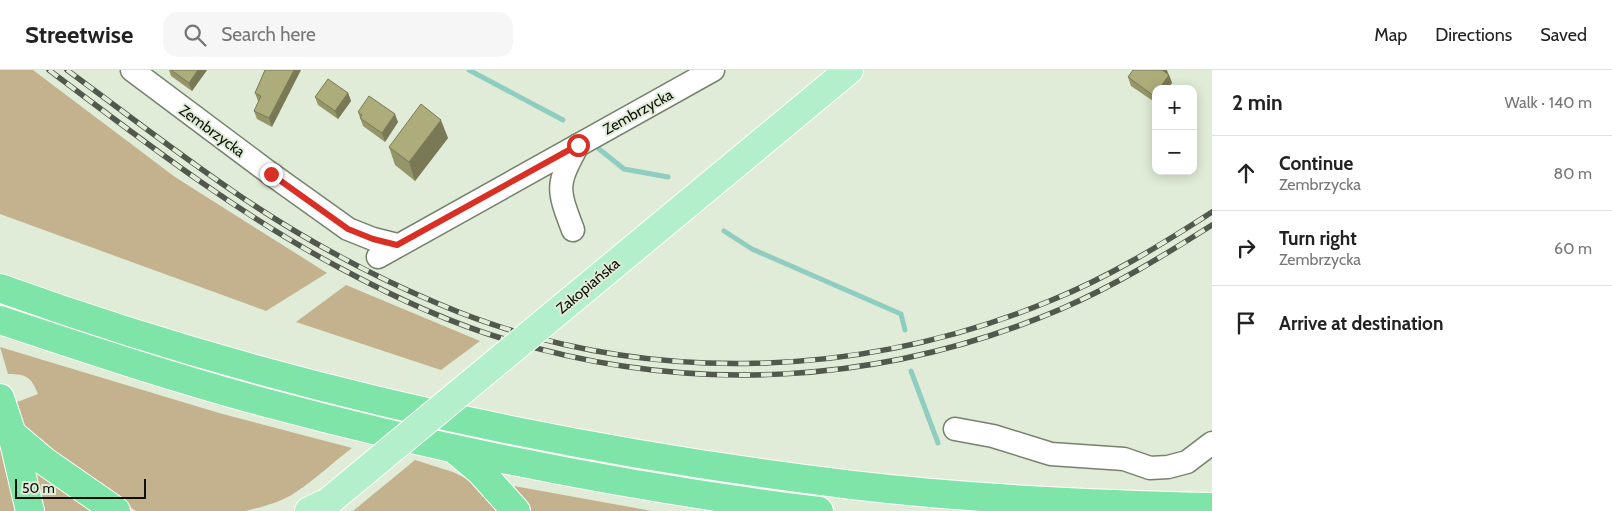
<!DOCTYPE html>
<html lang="en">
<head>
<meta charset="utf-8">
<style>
	:root { --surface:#fff; --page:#f6f6f6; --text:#222; --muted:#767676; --line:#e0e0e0 }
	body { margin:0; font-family:Cabin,sans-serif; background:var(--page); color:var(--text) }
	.controls { position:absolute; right:15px; top:15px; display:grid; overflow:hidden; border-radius:10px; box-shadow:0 2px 12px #0003 }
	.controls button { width:45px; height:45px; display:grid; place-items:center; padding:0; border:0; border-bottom:1px solid var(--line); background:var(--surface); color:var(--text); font:25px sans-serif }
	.scale { position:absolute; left:15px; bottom:12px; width:131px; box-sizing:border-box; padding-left:5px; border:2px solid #0d110a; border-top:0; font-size:14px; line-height:18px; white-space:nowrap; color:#0d110a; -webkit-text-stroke:4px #e0ecd7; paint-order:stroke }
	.stop { position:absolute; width:15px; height:15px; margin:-11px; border:4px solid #d93025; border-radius:50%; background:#fff }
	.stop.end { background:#d93025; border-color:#fff; box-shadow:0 1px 5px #0008 }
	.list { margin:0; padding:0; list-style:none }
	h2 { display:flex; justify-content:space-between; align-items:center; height:65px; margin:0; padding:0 20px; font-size:21px }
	h2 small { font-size:16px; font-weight:400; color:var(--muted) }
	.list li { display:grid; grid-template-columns:32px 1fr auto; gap:15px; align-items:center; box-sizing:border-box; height:75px; padding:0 20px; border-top:1px solid var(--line) }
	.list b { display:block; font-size:19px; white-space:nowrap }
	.list p { margin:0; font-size:16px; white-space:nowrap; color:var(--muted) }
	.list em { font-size:16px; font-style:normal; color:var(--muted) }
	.icon { flex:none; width:28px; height:28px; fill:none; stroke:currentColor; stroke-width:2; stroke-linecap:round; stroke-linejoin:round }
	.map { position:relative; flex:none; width:1212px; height:441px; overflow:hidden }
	header { display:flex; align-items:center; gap:30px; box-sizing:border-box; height:70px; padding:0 25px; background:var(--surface); border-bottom:1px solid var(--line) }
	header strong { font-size:24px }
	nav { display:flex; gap:28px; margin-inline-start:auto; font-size:18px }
	.search { width:350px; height:45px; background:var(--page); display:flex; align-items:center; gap:12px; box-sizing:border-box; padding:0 18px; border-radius:15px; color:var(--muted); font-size:19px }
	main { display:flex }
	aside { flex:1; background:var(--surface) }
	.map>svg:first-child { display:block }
	.green { fill:#c4b28f }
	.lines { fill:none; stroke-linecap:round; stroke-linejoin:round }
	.stream { stroke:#8ecdc0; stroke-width:5 }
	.minor-casing { stroke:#77826e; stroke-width:25 }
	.major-casing { stroke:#fff; stroke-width:30 }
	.highway-casing { stroke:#fff; stroke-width:30 }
	.minor { stroke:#fff; stroke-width:22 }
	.major { stroke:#b2efca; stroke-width:28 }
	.highway { stroke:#7ee4a7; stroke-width:28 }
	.rail-casing { stroke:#52584d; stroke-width:5.5 }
	.rail { stroke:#e0ecd7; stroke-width:4; stroke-dasharray:11; stroke-linecap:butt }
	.major-bridge-casing { stroke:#fff; stroke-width:30; stroke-linecap:butt }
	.major-bridge { stroke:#b2efca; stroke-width:28 }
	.wall { fill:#95956a }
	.shaded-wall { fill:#797956 }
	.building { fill:#adad7b; stroke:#797956 }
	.route { stroke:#d93025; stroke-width:6 }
	.labels { text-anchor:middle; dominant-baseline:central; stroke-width:4; stroke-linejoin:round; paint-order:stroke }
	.street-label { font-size:15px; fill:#0d110a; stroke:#e0ecd7 }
</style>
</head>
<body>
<header>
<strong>Streetwise</strong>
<div class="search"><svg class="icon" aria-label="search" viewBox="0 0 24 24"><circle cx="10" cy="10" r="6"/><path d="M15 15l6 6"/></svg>Search here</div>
<nav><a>Map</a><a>Directions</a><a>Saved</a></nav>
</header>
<main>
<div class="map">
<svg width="1212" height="441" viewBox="0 0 1212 441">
	<rect width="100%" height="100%" fill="#e0ecd7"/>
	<!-- green -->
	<g class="green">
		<polygon points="0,0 33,0 175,107 327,203 266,241 0,144"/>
		<polygon points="346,215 480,271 441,300 296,252"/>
		<path d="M0,277l219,66 133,35c-19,14 -36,31 -56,44 -14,10 -34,15 -51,19h-109l-84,-57 -28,-27 -8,-13 5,-1 -4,-11 21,-8c-7,-17 -11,-20 -30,-20z"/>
		<polygon points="0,365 20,441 0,441"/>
		<polygon points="415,390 453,402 473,412 503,441 353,441"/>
		<polygon points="32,393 99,441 42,441"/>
		<polygon points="514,416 652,441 531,441"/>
	</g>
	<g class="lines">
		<!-- stream -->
		<g class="stream">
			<polyline points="469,0 563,50"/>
			<polyline points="599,79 624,99 668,107"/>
			<polyline points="724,161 752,179 901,244 905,260"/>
			<polyline points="911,301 938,373"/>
		</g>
		<!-- minor casing -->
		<g class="minor-casing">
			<g id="minor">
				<polyline points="132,0 271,104 348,159 373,169 397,175"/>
				<path d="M573,160c-16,-42 -17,-45 5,-85"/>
				<polyline points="378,187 713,0"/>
				<polyline points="955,359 993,366 1051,384 1124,389 1150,398 1168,397 1187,392 1212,373"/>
			</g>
		</g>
		<!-- major casing -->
		<g class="major-casing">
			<g id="major">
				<polyline points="802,39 849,0"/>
				<polyline points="309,441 328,432"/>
			</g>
		</g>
		<!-- highway casing -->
		<g class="highway-casing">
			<g id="highway">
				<path d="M0,218c274,99 563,162 852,197 119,14 240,19 360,22"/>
				<path d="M0,250c87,29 174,58 263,82 182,49 369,86 556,109"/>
				<polyline points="0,328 12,364 30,441"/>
				<polyline points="12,364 44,391 116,441"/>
				<polyline points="454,379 480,401 516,441"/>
			</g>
		</g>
		<!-- minor -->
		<use href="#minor" class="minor"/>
		<!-- major -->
		<use href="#major" class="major"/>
		<!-- highway -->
		<use href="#highway" class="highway"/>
		<!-- rail casing -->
		<g class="rail-casing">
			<g id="rail">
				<path d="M49,0c93,70 187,143 291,198 52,28 107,54 164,71 185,57 379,46 557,-30 53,-23 102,-53 151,-84"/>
				<path d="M67,0c57,42 114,86 173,126 62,42 130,79 199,108 195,83 419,77 613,-4 57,-23 109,-55 160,-88"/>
			</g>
		</g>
		<!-- rail -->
		<use href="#rail" class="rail"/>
		<!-- major-bridge casing -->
		<g class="major-bridge-casing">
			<polyline id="major-bridge" points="328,432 802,39"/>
		</g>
		<!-- major-bridge -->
		<use href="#major-bridge" class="major-bridge"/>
	</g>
	<!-- wall -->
	<g class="wall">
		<polygon points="169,0 207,0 192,21 171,6"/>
		<polygon points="265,0 272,57 257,49 254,41 259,32 258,31 255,23"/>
		<polygon points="1168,3 1172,13 1156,19 1156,33 1131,16 1128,7"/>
		<polygon points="348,23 351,31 338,49 318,35 315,27"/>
		<polygon points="358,42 398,52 385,72 363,56"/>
		<polygon points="448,68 415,111 395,95 389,77"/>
	</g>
	<!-- shaded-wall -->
	<g class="shaded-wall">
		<polygon points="198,0 207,0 192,21 189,13"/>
		<polygon points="294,0 301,0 272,57 269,48"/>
		<polygon points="1162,0 1167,0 1168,3 1165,8"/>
		<polygon points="1169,5 1172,13 1167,19 1159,19"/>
		<polygon points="348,23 351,31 338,49 335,41"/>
		<polygon points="395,44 398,52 385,72 382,63"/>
		<polygon points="441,50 448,68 415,111 409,92"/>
	</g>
	<!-- building -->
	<g class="building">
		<polygon points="171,0 198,0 189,13"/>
		<polygon points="265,0 294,0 269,48 254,41 261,26 255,23"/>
		<polygon points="1133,0 1162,0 1169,5 1159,19 1156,19 1156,23 1154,26 1128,7"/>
		<polygon points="328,9 348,23 335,41 315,27"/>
		<polygon points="369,26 395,44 382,63 360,48 362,45 358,42"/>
		<polygon points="421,34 441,50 409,92 389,77"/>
	</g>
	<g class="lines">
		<!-- route -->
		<polyline class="route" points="271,104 348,159 373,169 397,175 578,75"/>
	</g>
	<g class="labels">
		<!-- street labels -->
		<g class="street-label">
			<text transform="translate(638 42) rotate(-29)">Zembrzycka</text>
			<text transform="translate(212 61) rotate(36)">Zembrzycka</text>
			<text transform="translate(588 216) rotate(-40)">Zakopiańska</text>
		</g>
	</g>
</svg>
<div class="controls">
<button>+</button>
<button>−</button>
</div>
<div class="scale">50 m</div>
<div class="stop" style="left:578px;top:75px"></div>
<div class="stop end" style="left:271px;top:104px"></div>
</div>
<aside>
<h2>2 min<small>Walk · 140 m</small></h2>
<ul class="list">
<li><svg class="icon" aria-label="ahead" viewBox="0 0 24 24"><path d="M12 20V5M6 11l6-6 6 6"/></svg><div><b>Continue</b><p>Zembrzycka</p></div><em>80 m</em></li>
<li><svg class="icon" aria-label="right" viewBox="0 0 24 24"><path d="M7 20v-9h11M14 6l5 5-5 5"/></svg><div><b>Turn right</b><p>Zembrzycka</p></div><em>60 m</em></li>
<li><svg class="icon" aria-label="arrive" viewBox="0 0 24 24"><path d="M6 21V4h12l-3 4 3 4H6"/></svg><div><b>Arrive at destination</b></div></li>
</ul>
</aside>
</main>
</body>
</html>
